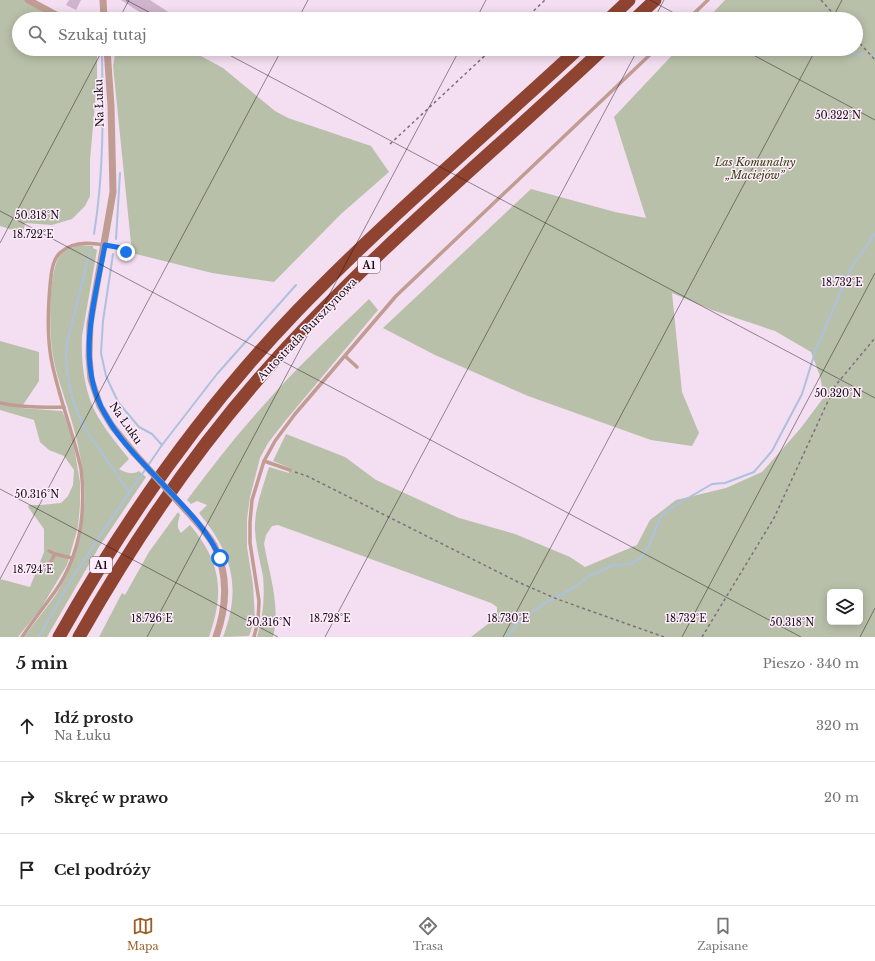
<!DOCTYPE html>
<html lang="pl">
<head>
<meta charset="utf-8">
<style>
	:root { --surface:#fff; --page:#f2f2f2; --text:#202124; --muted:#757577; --line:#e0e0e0; --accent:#9d5e26 }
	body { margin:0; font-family:"Libre Baskerville",serif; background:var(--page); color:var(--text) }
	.controls { position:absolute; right:12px; bottom:12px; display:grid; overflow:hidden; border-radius:6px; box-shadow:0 2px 10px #0003 }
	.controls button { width:36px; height:36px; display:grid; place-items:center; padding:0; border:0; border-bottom:1px solid var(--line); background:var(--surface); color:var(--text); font:20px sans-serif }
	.stop { position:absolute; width:12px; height:12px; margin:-9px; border:3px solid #1a73e8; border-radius:50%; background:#fff }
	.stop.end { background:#1a73e8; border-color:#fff; box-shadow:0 1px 4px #0008 }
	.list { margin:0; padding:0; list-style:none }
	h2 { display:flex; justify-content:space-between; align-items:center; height:52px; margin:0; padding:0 16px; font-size:17px }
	h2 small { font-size:13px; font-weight:400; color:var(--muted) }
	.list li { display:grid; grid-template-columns:26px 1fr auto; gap:12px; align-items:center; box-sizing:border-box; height:72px; padding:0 16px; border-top:1px solid var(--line) }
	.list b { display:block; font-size:15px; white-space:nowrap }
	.list p { margin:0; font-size:13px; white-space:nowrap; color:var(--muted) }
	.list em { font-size:13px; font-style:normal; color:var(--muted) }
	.icon { flex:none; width:22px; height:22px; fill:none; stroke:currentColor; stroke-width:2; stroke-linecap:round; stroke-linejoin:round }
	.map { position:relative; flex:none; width:875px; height:637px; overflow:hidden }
	.search { position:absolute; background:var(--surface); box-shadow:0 2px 10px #0003; left:12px; right:12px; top:12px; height:44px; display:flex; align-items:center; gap:10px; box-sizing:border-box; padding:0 14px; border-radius:22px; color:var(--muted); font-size:15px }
	.sheet { height:268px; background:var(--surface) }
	nav { display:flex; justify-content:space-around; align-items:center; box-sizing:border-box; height:56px; border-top:1px solid var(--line); background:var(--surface); font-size:11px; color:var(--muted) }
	nav a { display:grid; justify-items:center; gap:2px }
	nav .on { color:var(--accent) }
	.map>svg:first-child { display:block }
	.green { fill:#b8c0a9; fill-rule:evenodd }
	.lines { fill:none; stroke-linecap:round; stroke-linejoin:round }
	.stream { stroke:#adc1de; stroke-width:2 }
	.building { fill:#d0b4cd }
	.path { stroke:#7d6f7b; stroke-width:1.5; stroke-dasharray:3 3; stroke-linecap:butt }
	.lane { stroke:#c19c92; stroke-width:3.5 }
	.street { stroke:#c19c92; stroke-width:7 }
	.highway { stroke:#8f4431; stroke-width:13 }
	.street-bridge { stroke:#c19c92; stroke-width:7 }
	.route { stroke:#1a73e8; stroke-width:5 }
	.ticks { fill:none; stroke:#181017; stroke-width:1; stroke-opacity:0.45 }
	.labels { text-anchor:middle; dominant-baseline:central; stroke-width:3; stroke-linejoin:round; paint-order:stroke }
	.shield { fill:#ffedfc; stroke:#5d525c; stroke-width:1 }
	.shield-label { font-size:10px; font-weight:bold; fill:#181017 }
	.street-label { font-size:11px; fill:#181017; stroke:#ffedfc }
	.park-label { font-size:11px; font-style:italic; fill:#32400c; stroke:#ffedfc }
	.ticks-label { font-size:10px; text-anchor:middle; fill:#181017; stroke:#ffedfc; stroke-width:3; stroke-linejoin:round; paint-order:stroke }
</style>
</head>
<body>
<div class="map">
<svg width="875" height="637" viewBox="0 0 875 637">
	<rect width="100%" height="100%" fill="#f4def1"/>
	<!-- green -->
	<g class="green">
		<polygon points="0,0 28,0 64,19 19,19 19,49 97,49 97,81 90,160 90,196 85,206 72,219 52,225 25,223 23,233 0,226"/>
		<path d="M725,0h150v637h-404l22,-17 4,-5v-8l-6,-4 -213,-78 -6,1 -6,9 -2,9c5,29 17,63 9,93h-16c6,-20 8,-40 6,-61 -3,-15 -7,-30 -8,-46 -1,-21 8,-43 14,-63l20,6 1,-5 -17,-7 13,-27 59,23 31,23 83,38 56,16 55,23 15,10 52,-22 13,-25 26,-20 50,-12 36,-16 38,-43 24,-32 -4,-21 -9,-24 -36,-21 -63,-21 -40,-17 10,99 17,41 -7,13 -41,-6 -123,-44 -93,-41 -52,-27 148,-139 84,23 31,6 -32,-101 64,-68h178v-30h-149zM830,592h30v30h-30z"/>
		<polygon points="116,49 188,49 223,68 275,111 288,118 371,146 389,172 341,214 274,282 212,273 132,253 113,66"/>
		<path d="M79,245l14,1v2l4,2 -15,86c-1,27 2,57 16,81 9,15 20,28 31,42l-10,10c7,4 13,6 20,2l7,6 -47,70 -52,90h-23c10,-14 21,-27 31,-41 17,-26 26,-58 29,-89 3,-29 -7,-70 -16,-98 -5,-17 -12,-35 -15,-53 -4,-21 -5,-81 6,-99 4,-7 13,-9 20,-12z"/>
		<path d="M369,299l9,11 -92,110 -18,23 -8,15 -10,39 -3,22v28l6,38 2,34 -6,17 -26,1c19,-50 9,-84 -24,-124l8,-8 -10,-4 -6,3 -4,-4c24,-32 48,-63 75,-93 33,-38 71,-73 107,-108z"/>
		<polygon points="0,341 39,352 39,381 21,408 62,411 65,417 74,447 80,482 80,505 78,527 67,565 41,608 18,637 0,637 0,579 30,587 44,552 44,529 28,507 29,505 41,505 61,503 68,496 73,485 74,470 64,456 49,450 40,442 34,420 0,410"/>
		<path d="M178,512l2,3c-2,7 -4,12 1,18l9,-8c31,37 35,67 19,112h-110l23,-44 3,2 24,-43z"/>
	</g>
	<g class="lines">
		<!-- stream -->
		<g class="stream">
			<polyline points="711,49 863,54"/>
			<polyline points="874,55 875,55"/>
			<path d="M94,234c10,-61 9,-120 8,-182"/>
			<polyline points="116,239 120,173"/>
			<polyline points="90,251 67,343 66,359 68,378 73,401 85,429 129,492"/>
			<polyline points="113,254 103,321 101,353 106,376 118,402 139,427 152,434 162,445"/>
			<polyline points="39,637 65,590 95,543 162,445 217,374 296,285"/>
			<polyline points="507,637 519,622 546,602 570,590 589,576 613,565 630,564 641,558 650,543 661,516 676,505 712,484 725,483 754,472 772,451 802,394 816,349 850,270 875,233"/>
		</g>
	</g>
	<!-- building -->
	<g class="building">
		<polygon points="69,0 81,0 76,10 66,5"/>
		<polygon points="121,0 150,0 179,19 150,19"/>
	</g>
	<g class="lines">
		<!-- path -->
		<g class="path">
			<polyline points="821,0 838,19"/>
			<polyline points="525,19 545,0"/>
			<polyline points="856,39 875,60"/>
			<polyline points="390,144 492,49"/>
			<polyline points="295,472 307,476 518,582 557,599 664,637"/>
			<polyline points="702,637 774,518 835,386 875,338"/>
		</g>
		<!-- lane -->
		<g class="lane">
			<polyline points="688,19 708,0"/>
			<polyline points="345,356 357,367"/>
			<path d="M0,403c21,4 42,5 64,4"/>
			<polyline points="264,461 290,470"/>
			<polyline points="49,551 55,554 72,558"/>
			<polyline points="50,563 55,554"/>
			<path d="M22,637c10,-15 21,-29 32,-44 16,-22 26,-51 28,-79 1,-14 1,-31 -1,-45 -8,-38 -23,-73 -30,-111 -4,-23 -3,-49 -1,-72 1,-11 2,-27 11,-34 18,-15 41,-7 61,-4l3,4v7"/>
			<polyline points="254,637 258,621 259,601 250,543 250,522 252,500 264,461 275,441 295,414 396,296 656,49"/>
		</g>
		<!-- street -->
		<g class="street">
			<polyline points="28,0 64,19"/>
			<polyline points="103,0 104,19"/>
			<polyline points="107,49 111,106 113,192 90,324 89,357 91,379 100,406 112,426 134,453"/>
			<path d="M193,518c7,8 15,17 21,27 15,30 13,61 2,92"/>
		</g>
		<!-- highway -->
		<g class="highway">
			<polyline points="609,19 629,0"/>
			<polyline points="635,19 655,0"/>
			<path d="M59,637c66,-118 144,-228 238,-326 89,-92 187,-175 281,-262"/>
			<path d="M79,637c56,-99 121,-194 198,-279 101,-111 217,-206 326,-309"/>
		</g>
		<!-- street-bridge -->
		<polyline class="street-bridge" points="134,453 193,518"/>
	</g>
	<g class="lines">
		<!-- route -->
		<path class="route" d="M126,252l-4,-4 -17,-3c-10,55 -30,117 0,169 14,26 36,47 56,68 22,24 46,46 59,76"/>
	</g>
	<!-- ticks -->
	<path class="ticks" d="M126,0l36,19M650,0l35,19M119,19l10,-19M298,19l10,-19M476,19l10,-19M654,19l10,-19M832,19l10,-19M218,49l657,349M742,49l133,71M0,211l801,426M0,243l103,-194M0,489l278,148M0,579l282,-530M147,637l313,-588M325,637l313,-588M503,637l313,-588M682,637l193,-364M860,637l15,-29"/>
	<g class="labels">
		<!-- shield labels -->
		<g class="shield">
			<rect x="358" y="257" width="22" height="16" rx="3"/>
			<rect x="90" y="557" width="22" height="16" rx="3"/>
		</g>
		<g class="shield-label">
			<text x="369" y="265">A1</text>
			<text x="101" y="565">A1</text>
		</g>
		<!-- street labels -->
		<g class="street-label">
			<text transform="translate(99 103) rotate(-92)">Na Łuku</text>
			<text transform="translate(307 329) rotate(-46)">Autostrada Bursztynowa</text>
			<text transform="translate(126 423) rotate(55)">Na Łuku</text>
		</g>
		<!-- park labels -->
		<g class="park-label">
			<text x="755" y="162">Las Komunalny<tspan x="755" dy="13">„Maciejów”</tspan></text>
		</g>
	</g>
	<g class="ticks-label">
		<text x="838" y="119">50.322°N</text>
		<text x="37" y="219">50.318°N</text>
		<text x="33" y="238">18.722°E</text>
		<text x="842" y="286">18.732°E</text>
		<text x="838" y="397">50.320°N</text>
		<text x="37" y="498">50.316°N</text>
		<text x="33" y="573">18.724°E</text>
		<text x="152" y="622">18.726°E</text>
		<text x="330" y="622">18.728°E</text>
		<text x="508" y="622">18.730°E</text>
		<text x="686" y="622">18.732°E</text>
		<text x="269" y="626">50.316°N</text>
		<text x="792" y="626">50.318°N</text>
	</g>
</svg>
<div class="controls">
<button><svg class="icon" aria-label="layers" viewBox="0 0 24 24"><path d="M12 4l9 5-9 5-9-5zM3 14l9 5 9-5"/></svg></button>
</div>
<div class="stop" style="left:220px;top:558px"></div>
<div class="stop end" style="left:126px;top:252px"></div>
<div class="search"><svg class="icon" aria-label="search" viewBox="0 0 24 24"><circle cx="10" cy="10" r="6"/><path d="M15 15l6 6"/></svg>Szukaj tutaj</div>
</div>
<section class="sheet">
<h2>5 min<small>Pieszo · 340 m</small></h2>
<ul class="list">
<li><svg class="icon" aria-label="ahead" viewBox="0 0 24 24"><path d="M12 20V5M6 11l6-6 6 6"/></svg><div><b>Idź prosto</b><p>Na Łuku</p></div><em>320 m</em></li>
<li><svg class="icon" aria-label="right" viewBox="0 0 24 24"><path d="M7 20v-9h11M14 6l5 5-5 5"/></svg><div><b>Skręć w prawo</b></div><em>20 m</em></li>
<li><svg class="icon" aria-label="arrive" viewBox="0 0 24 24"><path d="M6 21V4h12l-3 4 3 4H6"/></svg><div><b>Cel podróży</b></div></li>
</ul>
</section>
<nav>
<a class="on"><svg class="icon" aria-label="map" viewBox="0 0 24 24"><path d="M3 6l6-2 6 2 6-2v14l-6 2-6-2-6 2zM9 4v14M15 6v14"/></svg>Mapa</a>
<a><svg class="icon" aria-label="directions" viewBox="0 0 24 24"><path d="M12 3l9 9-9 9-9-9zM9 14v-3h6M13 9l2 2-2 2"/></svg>Trasa</a>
<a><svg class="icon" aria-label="saved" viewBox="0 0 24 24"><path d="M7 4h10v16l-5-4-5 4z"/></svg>Zapisane</a>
</nav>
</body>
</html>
